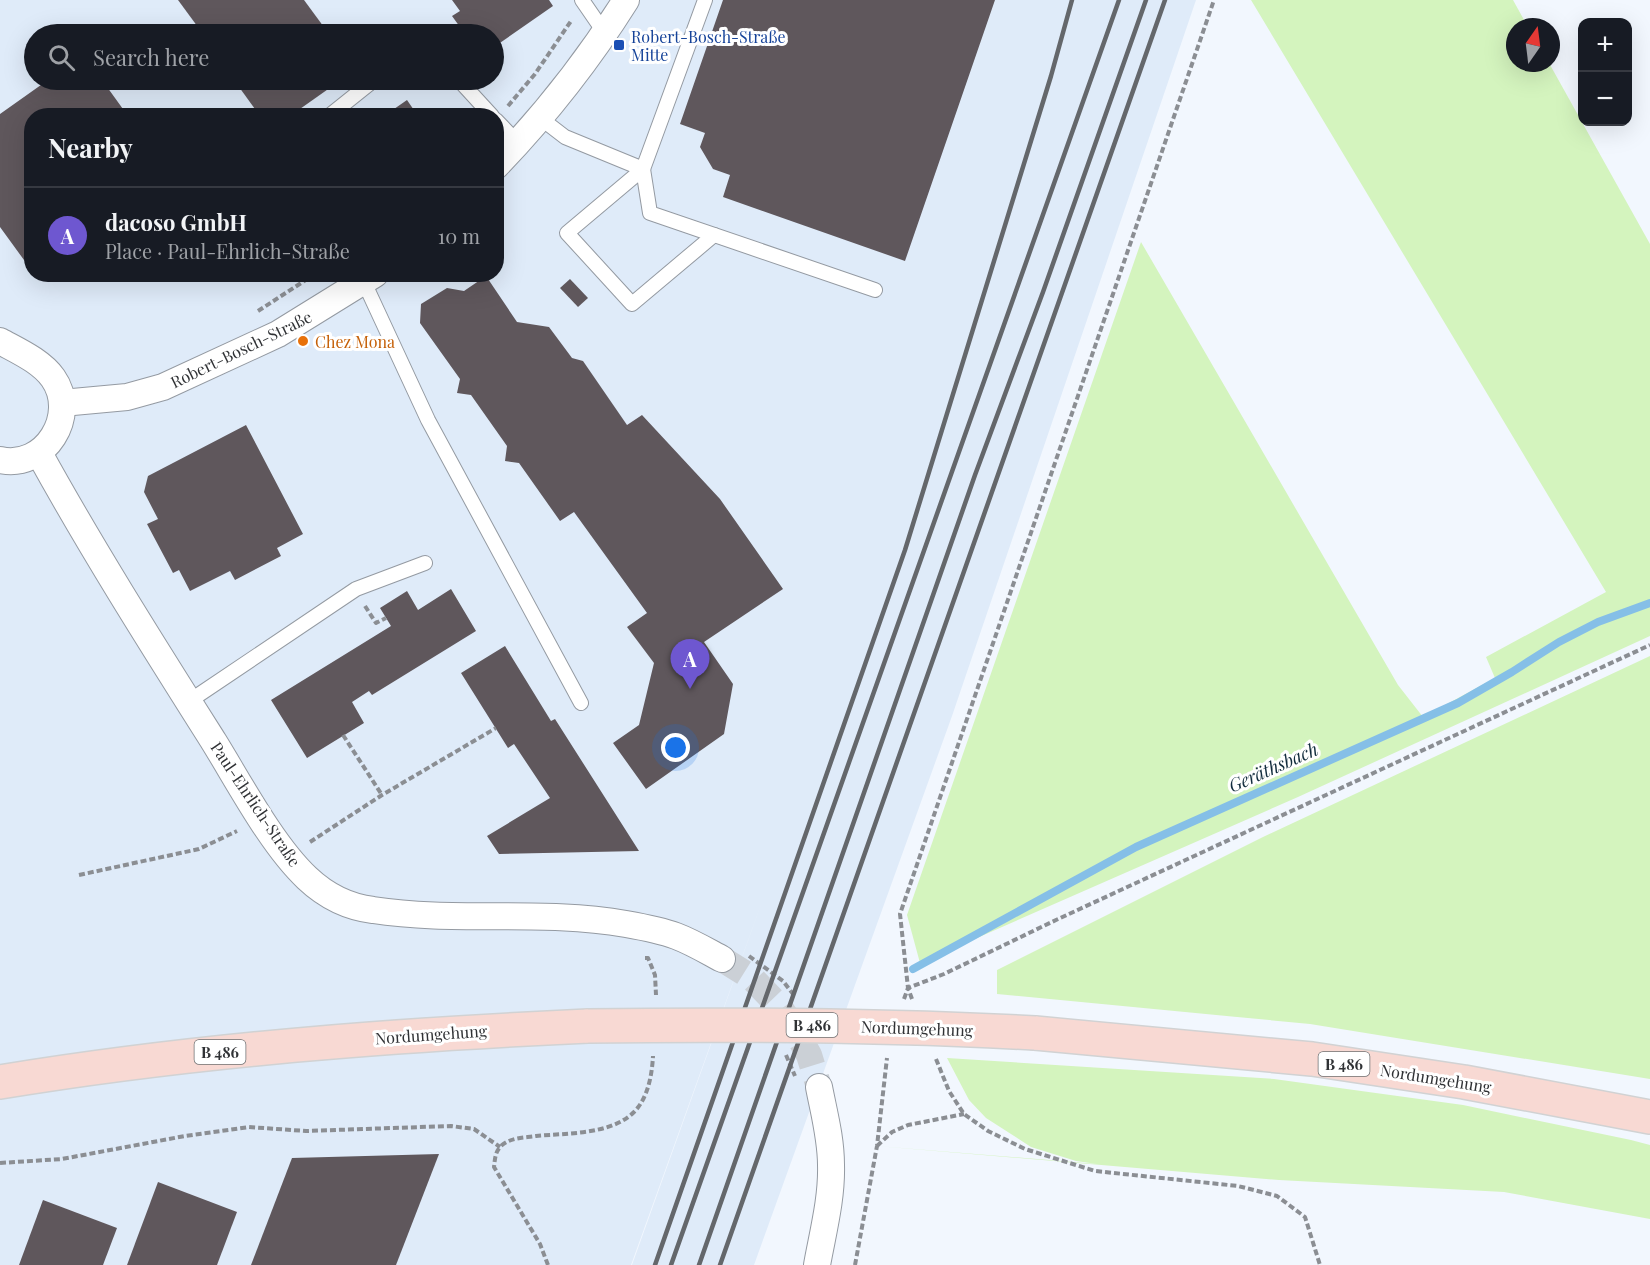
<!DOCTYPE html>
<html lang="en">
<head>
<meta charset="utf-8">
<style>
	:root { --surface:#171b24; --page:#20242c; --text:#f1f3f6; --muted:#9ea1a6; --line:#363941; --accent:#6e57d0 }
	body { margin:0; font-family:"Playfair Display",serif; background:var(--page); color:var(--text) }
	.controls { position:absolute; right:18px; top:18px; display:grid; overflow:hidden; border-radius:12px; box-shadow:0 6px 24px #0002 }
	.controls button { width:54px; height:54px; display:grid; place-items:center; padding:0; border:0; border-bottom:2px solid var(--line); background:var(--surface); color:var(--text); font:30px sans-serif }
	.compass { position:absolute; left:1506px; top:18px; width:54px; height:54px; border-radius:50%; background:var(--surface); box-shadow:0 6px 24px #0002; rotate:14deg }
	.you { position:absolute; left:676px; top:748px; width:21px; height:21px; margin:-15px; border:4px solid #fff; border-radius:50%; background:#1a73e8; box-shadow:0 0 0 9px #1a73e833 }
	.badge { display:grid; place-items:center; width:39px; height:39px; border-radius:50%; background:var(--accent); color:#fff; font-size:20px; font-weight:700 }
	.pin { position:absolute; translate:-50% -50px; filter:drop-shadow(0 2px 3px #0008) }
	.pin::after { content:''; position:absolute; top:32px; width:21px; height:18px; background:inherit; clip-path:polygon(0 0,100% 0,50% 100%) }
	.list { margin:0; padding:0; list-style:none }
	h2 { display:flex; justify-content:space-between; align-items:center; height:78px; margin:0; padding:0 24px; font-size:26px }
	h2 small { font-size:20px; font-weight:400; color:var(--muted) }
	.list li { display:grid; grid-template-columns:39px 1fr auto; gap:18px; align-items:center; box-sizing:border-box; height:96px; padding:0 24px; border-top:2px solid var(--line) }
	.list b { display:block; font-size:22px; white-space:nowrap }
	.list p { margin:0; font-size:20px; white-space:nowrap; color:var(--muted) }
	.list em { font-size:20px; font-style:normal; color:var(--muted) }
	.icon { flex:none; width:33px; height:33px; fill:none; stroke:currentColor; stroke-width:2; stroke-linecap:round; stroke-linejoin:round }
	.map { position:relative; flex:none; width:1650px; height:1265px; overflow:hidden }
	.search { position:absolute; background:var(--surface); box-shadow:0 6px 24px #0002; left:24px; top:24px; width:480px; height:66px; display:flex; align-items:center; gap:15px; box-sizing:border-box; padding:0 21px; border-radius:33px; color:var(--muted); font-size:22px }
	.panel { position:absolute; background:var(--surface); box-shadow:0 6px 24px #0002; left:24px; top:108px; width:480px; height:174px; border-radius:24px }
	.map>svg:first-child { display:block }
	.built { fill:#dfebf9; fill-rule:evenodd }
	.green { fill:#d4f4be }
	.lines { fill:none; stroke-linecap:round; stroke-linejoin:round }
	.stream { stroke:#85bfe7; stroke-width:8 }
	.building { fill:#5f575c }
	.street-tunnel { stroke:#cbd0d6; stroke-width:26; stroke-dasharray:26 13; stroke-linecap:butt }
	.lane-casing { stroke:#949aa2; stroke-width:16 }
	.street-casing { stroke:#949aa2; stroke-width:28 }
	.primary-casing { stroke:#d1d2d3; stroke-width:36 }
	.path { stroke:#8b8e93; stroke-width:4; stroke-dasharray:6 3; stroke-linecap:butt }
	.lane { stroke:#fff; stroke-width:14 }
	.street { stroke:#fff; stroke-width:26 }
	.primary { stroke:#f8d9d3; stroke-width:33 }
	.rail { stroke:#64676b; stroke-width:4.5 }
	.primary-bridge-casing { stroke:#d1d2d3; stroke-width:36; stroke-linecap:butt }
	.primary-bridge { stroke:#f8d9d3; stroke-width:33 }
	.transit-dot { fill:#1a4fb4; stroke:#fff; stroke-width:2 }
	.food-dot { fill:#e8710a; stroke:#fff; stroke-width:2 }
	.labels { text-anchor:middle; dominant-baseline:central; stroke-width:6; stroke-linejoin:round; paint-order:stroke }
	.shield { fill:#fff; stroke:#6e7072; stroke-width:1.5 }
	.shield-label { font-size:15px; font-weight:bold; fill:#303235 }
	.transit-label { font-size:16px; fill:#164399; stroke:#fff; text-anchor:start }
	.food-label { font-size:16px; fill:#c56008; stroke:#fff; text-anchor:start }
	.street-label { font-size:16px; fill:#303235; stroke:#fff }
	.water-label { font-size:18px; font-style:italic; fill:#122c3d; stroke:#fff }
</style>
</head>
<body>
<div class="map">
<svg width="1650" height="1265" viewBox="0 0 1650 1265">
	<rect width="100%" height="100%" fill="#f2f7fe"/>
	<!-- built -->
	<path class="built" d="M0,0h1196l-244,716 -198,549h-122l132,-369 -133,369h-631zM34,34h460v46h-460zM32,116h464v158h-464z"/>
	<!-- green -->
	<g class="green">
		<polygon points="1251,0 1513,0 1528,27 1515,27 1515,63 1549,63 1650,244 1650,636 1298,797 920,963 907,915 1141,242 1398,685 1423,717 1495,678 1486,657 1606,592"/>
		<polygon points="1650,656 1650,1079 1310,1024 997,994 997,970 1263,837"/>
		<polygon points="947,1058 1274,1079 1463,1105 1631,1140 1650,1145 1650,1219 1504,1192 1279,1180 877,1146 1097,1164 1076,1161 1031,1147 986,1118 969,1100"/>
	</g>
	<g class="lines">
		<!-- stream -->
		<polyline class="stream" points="913,969 1136,847 1458,703 1512,672 1559,642 1598,622 1650,603"/>
	</g>
	<!-- building -->
	<g class="building">
		<polygon points="178,0 304,0 329,34 203,34"/>
		<polygon points="452,0 549,0 553,6 494,47 494,34 465,34 452,16 460,11"/>
		<polygon points="723,0 995,0 905,261 723,197 730,175 713,169 700,147 705,133 680,124"/>
		<polygon points="48,80 102,80 128,116 32,116 32,271 0,227 0,114"/>
		<polygon points="234,80 341,80 290,116 260,116"/>
		<polygon points="407,100 418,116 384,116"/>
		<polygon points="486,276 517,322 549,327 572,358 583,361 627,425 642,415 720,499 783,589 704,642 733,684 724,734 646,789 613,743 639,725 654,663 627,627 647,613 574,512 560,521 519,463 505,461 507,446 471,395 457,393 460,379 420,323 421,304 447,288 464,291"/>
		<polygon points="570,279 588,298 578,307 560,288"/>
		<polygon points="246,425 303,534 277,548 281,556 235,580 230,571 190,591 179,570 173,573 147,524 158,519 144,492 148,476"/>
		<polygon points="451,589 476,631 372,695 369,691 352,702 364,723 307,758 271,700 391,626 380,608 407,591 418,610"/>
		<polygon points="505,646 551,721 555,719 639,851 499,854 487,836 550,798 514,744 508,748 461,673"/>
		<polygon points="439,1154 396,1265 251,1265 292,1158"/>
		<polygon points="158,1182 237,1212 217,1265 127,1265"/>
		<polygon points="43,1200 117,1228 103,1265 19,1265"/>
	</g>
	<g class="lines">
		<!-- street-tunnel -->
		<polyline class="street-tunnel" points="722,959 751,977 779,1006 798,1035 809,1055 819,1087"/>
		<!-- lane casing -->
		<g class="lane-casing">
			<g id="lane">
				<polyline points="582,0 604,32"/>
				<polyline points="459,80 492,116"/>
				<polyline points="329,116 369,84"/>
				<polyline points="539,117 565,137 643,169 705,0"/>
				<polyline points="496,120 518,143"/>
				<polyline points="643,169 567,233 632,304 714,235"/>
				<polyline points="643,169 650,213 875,290"/>
				<polyline points="364,282 428,420 581,703"/>
				<polyline points="187,698 194,698 356,589 425,563"/>
			</g>
		</g>
		<!-- street casing -->
		<g class="street-casing">
			<g id="street">
				<path d="M496,166c48,-50 93,-107 130,-166"/>
				<path d="M0,341c18,10 41,20 53,37 26,37 -8,92 -53,82"/>
				<polyline points="62,403 127,397 163,387 278,334 375,274"/>
				<path d="M39,453c54,98 115,194 175,289 26,42 58,103 93,136 18,17 41,29 66,32 84,13 169,-1 253,14 17,3 34,6 50,12 16,6 31,15 46,23"/>
				<path d="M817,1265c6,-33 15,-67 14,-100 0,-27 -7,-52 -12,-78"/>
			</g>
		</g>
		<!-- primary casing -->
		<g class="primary-casing">
			<g id="primary">
				<polyline points="1035,1033 1312,1059 1464,1082 1650,1117"/>
				<path d="M0,1082c195,-32 391,-47 588,-56"/>
			</g>
		</g>
		<!-- path -->
		<g class="path">
			<polyline points="508,106 535,74 571,21"/>
			<polyline points="258,311 315,274"/>
			<polyline points="365,606 376,623 386,618"/>
			<polyline points="343,735 382,795"/>
			<polyline points="310,842 382,795 496,728"/>
			<polyline points="79,875 199,849 237,831"/>
			<polyline points="749,956 783,981 793,994"/>
			<polyline points="645,958 648,958 655,975 656,995"/>
			<polyline points="904,999 908,988 944,974 1056,920 1650,645"/>
			<polyline points="912,999 908,988 900,914 1214,0"/>
			<polyline points="786,1055 795,1076"/>
			<polyline points="936,1059 949,1091 964,1114 988,1131 1025,1149 1095,1171 1238,1186 1277,1196 1305,1217 1320,1265"/>
			<polyline points="877,1146 892,1132 908,1125 964,1114"/>
			<polyline points="0,1163 62,1159 185,1136 249,1127 306,1131 451,1126 474,1129 500,1147"/>
			<path d="M548,1265l-8,-21 -46,-77c1,-8 1,-15 7,-21 10,-9 23,-8 35,-10 31,-3 75,-1 98,-24 14,-14 18,-37 19,-56"/>
			<polyline points="855,1265 877,1146 887,1058"/>
		</g>
		<!-- lane -->
		<use href="#lane" class="lane"/>
		<!-- street -->
		<use href="#street" class="street"/>
		<!-- primary -->
		<use href="#primary" class="primary"/>
		<!-- rail -->
		<g class="rail">
			<polyline points="655,1265 905,550 1051,76 1072,0"/>
			<polyline points="671,1265 1119,0"/>
			<polyline points="699,1265 975,475 1043,292 1146,0"/>
			<polyline points="720,1265 1165,0"/>
		</g>
		<!-- primary-bridge casing -->
		<g class="primary-bridge-casing">
			<path id="primary-bridge" d="M588,1026c149,-2 298,-1 447,7"/>
		</g>
		<!-- primary-bridge -->
		<use href="#primary-bridge" class="primary-bridge"/>
	</g>
	<!-- markers -->
	<rect class="transit-dot" x="613" y="39" width="12" height="12" rx="3"/>
	<circle class="food-dot" cx="303" cy="341" r="6"/>
	<g class="labels">
		<!-- shield labels -->
		<g class="shield">
			<rect x="786.5" y="1013" width="51" height="24" rx="4.5"/>
			<rect x="194.5" y="1040" width="51" height="24" rx="4.5"/>
			<rect x="1318.5" y="1052" width="51" height="24" rx="4.5"/>
		</g>
		<g class="shield-label">
			<text x="812" y="1025">B 486</text>
			<text x="220" y="1052">B 486</text>
			<text x="1344" y="1064">B 486</text>
		</g>
		<!-- transit labels -->
		<g class="transit-label">
			<text x="631" y="36">Robert-Bosch-Straße<tspan x="631" dy="18">Mitte</tspan></text>
		</g>
		<!-- food labels -->
		<g class="food-label">
			<text x="315" y="341">Chez Mona</text>
		</g>
		<!-- street labels -->
		<g class="street-label">
			<text transform="translate(241 349) rotate(-26)">Robert-Bosch-Straße</text>
			<text transform="translate(256 804) rotate(56)">Paul-Ehrlich-Straße</text>
			<text transform="translate(917 1028) rotate(2)">Nordumgehung</text>
			<text transform="translate(431 1034) rotate(-4)">Nordumgehung</text>
			<text transform="translate(1436 1078) rotate(9)">Nordumgehung</text>
		</g>
		<!-- water labels -->
		<g class="water-label">
			<text transform="translate(1273 767) rotate(-24)">Geräthsbach</text>
		</g>
	</g>
</svg>
<div class="controls">
<button>+</button>
<button>−</button>
</div>
<svg class="compass" viewBox="-18 -18 36 36"><path d="M0-13l5 13h-10z" fill="#e53935"/><path d="M0 13l5-13h-10z" fill="#9ea1a6"/></svg>
<div class="you"></div>
<div class="pin badge" style="left:690px;top:689px">A</div>
<div class="search"><svg class="icon" aria-label="search" viewBox="0 0 24 24"><circle cx="10" cy="10" r="6"/><path d="M15 15l6 6"/></svg>Search here</div>
<section class="panel">
<h2>Nearby<small></small></h2>
<ul class="list">
<li><span class="badge">A</span><div><b>dacoso GmbH</b><p>Place · Paul-Ehrlich-Straße</p></div><em>10 m</em></li>
</ul>
</section>
</div>
</body>
</html>
